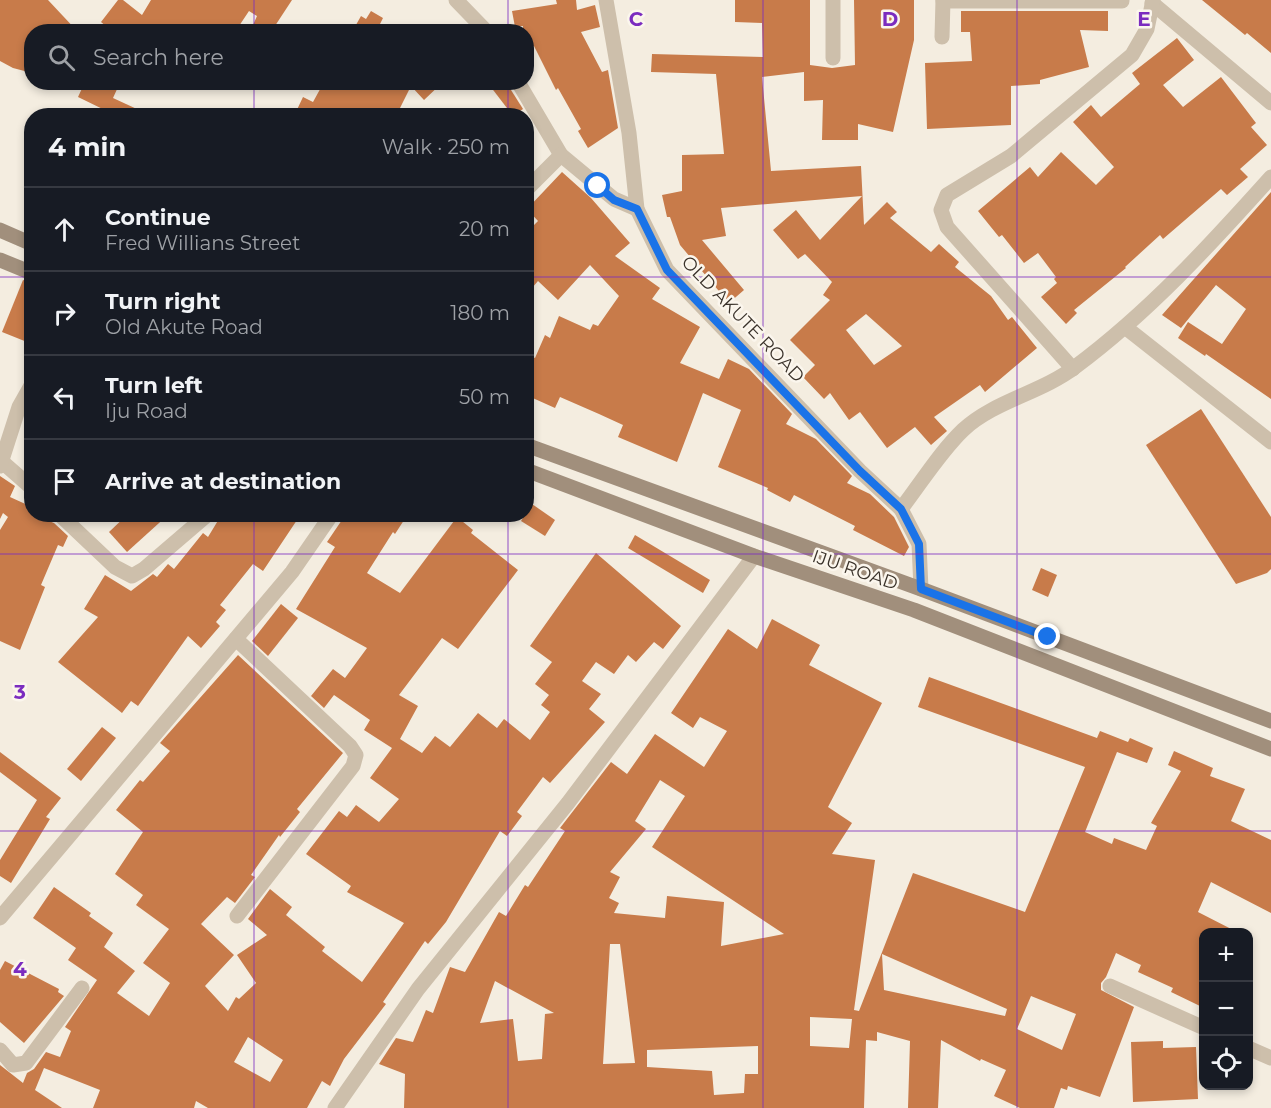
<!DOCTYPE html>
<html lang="en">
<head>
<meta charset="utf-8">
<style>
	:root { --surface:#171b24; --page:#242831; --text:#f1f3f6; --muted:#9ea1a6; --line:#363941 }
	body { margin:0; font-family:Montserrat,sans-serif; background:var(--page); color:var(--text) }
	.controls { position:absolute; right:18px; bottom:18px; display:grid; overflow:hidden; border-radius:12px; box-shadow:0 3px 9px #0003 }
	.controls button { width:54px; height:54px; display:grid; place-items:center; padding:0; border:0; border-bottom:2px solid var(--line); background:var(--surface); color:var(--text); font:30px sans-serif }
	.stop { position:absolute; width:18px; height:18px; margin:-14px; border:4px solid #1a73e8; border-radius:50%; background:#fff }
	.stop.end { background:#1a73e8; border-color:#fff; box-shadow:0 2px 6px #0008 }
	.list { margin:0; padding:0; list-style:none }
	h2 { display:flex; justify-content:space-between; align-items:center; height:78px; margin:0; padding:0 24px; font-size:26px }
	h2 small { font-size:20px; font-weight:400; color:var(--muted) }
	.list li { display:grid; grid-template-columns:39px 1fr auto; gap:18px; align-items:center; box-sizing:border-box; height:84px; padding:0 24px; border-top:2px solid var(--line) }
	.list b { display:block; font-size:22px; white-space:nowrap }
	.list p { margin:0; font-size:20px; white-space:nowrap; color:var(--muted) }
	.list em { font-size:20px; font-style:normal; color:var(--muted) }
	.icon { flex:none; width:33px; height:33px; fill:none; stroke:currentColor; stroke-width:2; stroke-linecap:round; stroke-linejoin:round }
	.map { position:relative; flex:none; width:1271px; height:1108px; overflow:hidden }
	.search { position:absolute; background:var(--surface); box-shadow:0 3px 9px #0003; left:24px; top:24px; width:510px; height:66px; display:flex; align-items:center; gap:15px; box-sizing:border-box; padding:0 21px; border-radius:24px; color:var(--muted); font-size:22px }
	.panel { position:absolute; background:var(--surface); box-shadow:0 3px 9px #0003; left:24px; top:108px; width:510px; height:414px; border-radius:24px }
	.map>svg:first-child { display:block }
	.building { fill:#c87b4a; fill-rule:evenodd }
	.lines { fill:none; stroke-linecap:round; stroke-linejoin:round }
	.minor { stroke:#cdbfab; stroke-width:15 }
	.tertiary { stroke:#cdbfab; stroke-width:15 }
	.secondary { stroke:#a18f7c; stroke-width:15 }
	.route { stroke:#1a73e8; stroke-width:8 }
	.grid { fill:none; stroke:#7b2cbf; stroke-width:1.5; stroke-opacity:0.55 }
	.labels { text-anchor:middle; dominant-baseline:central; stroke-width:5; stroke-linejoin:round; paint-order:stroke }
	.street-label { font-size:18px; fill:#3a322a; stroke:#fbf6ed }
	.grid-label { font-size:20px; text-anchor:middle; font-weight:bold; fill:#7b2cbf; stroke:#fbf6ed; stroke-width:5; stroke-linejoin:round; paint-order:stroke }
</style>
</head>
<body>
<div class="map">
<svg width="1271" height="1108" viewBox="0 0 1271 1108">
	<rect width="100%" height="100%" fill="#f4ede0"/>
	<!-- building -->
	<g class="building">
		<polygon points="0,0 48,0 78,32 32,32 32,73 13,68 0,61"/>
		<polygon points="118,0 123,0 142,15 151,0 292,0 271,32 250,32 257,16 249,11 235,32 113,32 101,22"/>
		<polygon points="556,0 576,0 577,10 595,5 600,27 581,32 602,72 608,70 618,128 588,148 578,131 581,129 558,88 556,90 534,46 526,47 526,32 523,32 523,26 515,27 512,11 557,4"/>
		<path d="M735,0h75v65l22,3 23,-3 -1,-65h60v40l-21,92 -35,-8v16h-36l1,-40 -19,1v-29l-42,5 9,94 90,-5 3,59 23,-23 10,10 -7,6 41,34 8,-8 20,18 -4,5 36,29 17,24 4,-3 25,31 -52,44 -5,-7 -46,32 13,14 -16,14 -16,-18 -28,21 -27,-36 -11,8 -19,-27 -6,6 -21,-22 12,-12 -25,-25 40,-40 -7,-5 9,-13 -27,-28 -7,5 -25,-29 23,-20 24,30 42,-44 -141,12 5,28 -24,4 42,50 -15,13 -49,-58 -10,-28h-3l-5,-22 20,-4v-36l42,-1 -8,-80 -65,-2 1,-18 111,3 -1,-34 -27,-1zM866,314l36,32 -28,19 -28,-35z"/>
		<polygon points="1202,0 1271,0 1271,53 1247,33 1245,35"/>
		<polygon points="371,11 383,18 379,26 390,32 352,32 361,16 366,19"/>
		<polygon points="961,11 1108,11 1108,31 1080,30 1089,67 1040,80 1040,84 1011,86 1011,125 927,129 925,63 972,61 970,32 961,32"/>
		<polygon points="1177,38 1194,60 1163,85 1183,107 1221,77 1256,123 1251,127 1267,145 1240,169 1248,177 1227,195 1221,189 1163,239 1160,235 1125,267 1126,268 1074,310 1077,313 1066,324 1041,297 1057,283 1054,279 1056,277 1038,253 1024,263 1002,235 999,237 978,211 1030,167 1038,177 1061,152 1096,185 1114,167 1073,122 1091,105 1101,117 1140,84 1132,73"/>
		<polygon points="85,82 110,82 118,87 113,98 152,116 117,116 78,97"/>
		<polygon points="324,82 443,82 424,100 411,86 396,116 294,116 303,97 313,102"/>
		<polygon points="487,82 506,82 523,109 513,116"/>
		<polygon points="562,172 591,198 630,243 615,256 660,288 652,299 700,327 680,363 719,379 728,359 749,369 792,414 786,424 816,439 852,476 847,483 870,494 894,517 909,547 904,556 853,530 855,526 794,495 790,502 767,490 768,488 718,467 741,410 703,393 677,462 618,437 623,425 599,414 560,397 555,408 526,395 526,354 535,358 545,335 550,338 559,316 590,330 593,324 598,326 619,296 590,265 558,300 538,281 526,295 526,233 538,221 527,209"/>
		<polygon points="1271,192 1271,399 1206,354 1205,356 1178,338 1188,322 1222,344 1246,309 1216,285 1181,328 1162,315"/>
		<polygon points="23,280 32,283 32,344 2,332"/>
		<polygon points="1201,409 1271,517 1271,569 1267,573 1236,584 1146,445"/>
		<polygon points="0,476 15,486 10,497 32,507 32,514 54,523 68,536 63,547 58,545 41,585 45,587 20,650 0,641 0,530 8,517 3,513 0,519"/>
		<polygon points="532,504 555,520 545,536 521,521"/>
		<polygon points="128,514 169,514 127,552 109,532"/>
		<polygon points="222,514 301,514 263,571 253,564 220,605 226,610 216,622 220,626 201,648 188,636 138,706 131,701 122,713 58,662 98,617 84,609 105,575 131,591 153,574 157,577 168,564 174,569 203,533 208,537"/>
		<path d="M346,514h62l-13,20 -2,-2 -26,41 33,20 57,-76 16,13 -2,3 47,37 -60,79 -16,-11 -43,57 19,11 -18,33 22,14 13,-17 15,11 28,-34 19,15 7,-9 26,21 20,-28 -9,-7 8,-10 -14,-11 17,-22 -22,-16 66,-93 85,73 -18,23 -9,-7 -18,20 -8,-7 -14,19 -18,-12 -14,19 19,13 -12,15 16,13 -55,61 -7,-6 -26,35 5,4 -15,20 -7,-5 -54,91 -18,22 -3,-3 -42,61 3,2 -42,55 -14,27 -8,-5 -15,27h-99l-12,-7 -2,7h-101l7,-18 -56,-22 -9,22 27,18h-62v-43l23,18 4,-10 7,-4 12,-17 14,5 11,-26 -6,-4 32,-47 -29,-20 8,-12 -43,-30 21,-31 37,26 -2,3 24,17 -9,14 31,24 -18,22 32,23 21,-33 -27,-20 26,-34 -33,-24 7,-10 -28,-21 28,-42 -27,-22 24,-30 3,2 27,-31 -10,-8 78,-88 105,98 -46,56 3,3 -20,25 -1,-2 -28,40 4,2 -20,26 -8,-6 -26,27 33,31 -29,31 23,25 8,-14 3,2 17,-16 -19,-28 30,-20 -19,-16 22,-30 22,18 -6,8 39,32 -3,4 40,31 42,-59 -57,-31 4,-6 -45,-32 33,-43 8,6 9,-12 23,17 20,-23 -29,-21 22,-30 -28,-18 6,-10 -36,-25 -10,13 -13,-12 22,-27 12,9 22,-30 -71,-39 39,-62 -8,-5zM248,1037l35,23 -13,22 -36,-20z"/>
		<polygon points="635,535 710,580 703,593 628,548"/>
		<polygon points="1041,568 1057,575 1048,597 1032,590"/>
		<polygon points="281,604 298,618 268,656 252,641"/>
		<path d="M772,619l48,26 -11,20 73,38 -54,104 24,16 -20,31 43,6 -21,150 5,1 54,-138 112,39 60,-145 -167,-60 11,-30 168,61 3,-7 28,11 2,-4 23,10 -6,15 -30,-11 -32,80 27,12 2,-6 32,12 11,-24 -6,-3 30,-52 -13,-6 6,-14 39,17 -3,8 35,13 -14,32 40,19v73l-60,-31 -13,30 41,21h-36v65l-3,8 -29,-14 2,-4 -35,-16 3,-7 -25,-12 -10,24 -5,6v7l33,17 -34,90 -32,-11 -1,4 -6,-2 -7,20h-34l-26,-12 12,-26 -25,-11 -1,2 -39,-21 -3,68h-30l2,-67 -33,-9v9l-11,-1 -2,68h-460l1,-34 -26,-10 17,-26 17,4 13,-32 7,3 17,-46 15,5 34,-60 7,4 19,-31 3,2 37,-56 -5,-3 51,-66 16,12 28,-40 49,33 23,-36 -27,-14 -7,11 -22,-15 57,-84 29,20zM660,780l25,16 -33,51 132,87 -63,12 3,-44 -57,-6 -2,22 -51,-5 5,-10 -10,-5 11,-21 -10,-5 36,-43 -11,-8zM610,944h10l15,119 -32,1zM882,954l125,55 -2,7 -121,-26zM495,981l59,32 -9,1 -3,45 -24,2 -5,-42 -33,4zM1031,996l45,18 -14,36 -45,-21zM810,1017l42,2 -3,29 -39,-2zM758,1046v28h-13l-1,19 -30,2 -2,-24 -65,-4v-17z"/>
		<polygon points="102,727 116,738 81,781 67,769"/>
		<polygon points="0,752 61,798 46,817 50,819 11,883 0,876 0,860 37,800 0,772"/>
		<polygon points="5,961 59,989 58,992 64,996 24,1043 0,1022 0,970"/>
		<polygon points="1163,1041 1163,1048 1196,1047 1198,1099 1133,1102 1131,1042"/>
	</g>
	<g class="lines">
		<!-- minor -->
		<g class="minor">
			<polyline points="456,0 487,32"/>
			<polyline points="943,1 1122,1"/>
			<polyline points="1152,3 1271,103"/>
			<polyline points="942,37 943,0"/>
			<polyline points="833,58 833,0"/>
			<polyline points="518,82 561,155 614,199 637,209"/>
			<polyline points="526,190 561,155"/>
			<polyline points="1125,327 1271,442"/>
			<polyline points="1073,369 947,227 941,210 947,195 1011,156 1132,55 1147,29 1153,0"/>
			<polyline points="0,460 32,488"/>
			<polyline points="0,466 19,407 32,384"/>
			<path d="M901,509c20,-26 39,-57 62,-79 31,-29 78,-37 112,-63 74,-55 135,-122 196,-190"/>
			<polyline points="59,514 115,567 132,576 144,569 207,515"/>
			<polyline points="236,639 350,746 356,755 353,766 237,916"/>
			<polyline points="0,918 292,572 332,514"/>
			<polyline points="1110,986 1204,1028"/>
			<polyline points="1248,1048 1271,1058"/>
			<polyline points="0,1050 13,1065 26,1063 82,988"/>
			<polyline points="335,1108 418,989 568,803 754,556"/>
		</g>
		<!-- tertiary -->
		<polyline class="tertiary" points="606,0 629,133 637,209 667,270 860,471 901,509 919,544 921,589"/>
		<!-- secondary -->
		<g class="secondary">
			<polyline points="0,230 32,244"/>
			<polyline points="0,260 32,273"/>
			<polyline points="526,445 921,589 1271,721"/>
			<polyline points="526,470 754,556 914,610 1271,749"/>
		</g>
	</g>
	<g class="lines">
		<!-- route -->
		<polyline class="route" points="598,186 614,200 637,209 667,270 860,471 901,509 919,544 921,589 1048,637"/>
	</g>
	<!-- grid -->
	<path class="grid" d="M254,0v32M508,0v32M763,0v1108M1017,0v1108M254,82v34M508,82v34M0,277h32M526,277h745M254,514v594M508,514v594M0,554h1271M0,831h1271"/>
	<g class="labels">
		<!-- street labels -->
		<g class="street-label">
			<text transform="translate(743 319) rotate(46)">OLD AKUTE ROAD</text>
			<text transform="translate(855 570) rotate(19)">IJU ROAD</text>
		</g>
	</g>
	<g class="grid-label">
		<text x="636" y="26">C</text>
		<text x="890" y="26">D</text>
		<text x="1144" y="26">E</text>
		<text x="20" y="699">3</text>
		<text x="20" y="976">4</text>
	</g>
</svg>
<div class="controls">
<button>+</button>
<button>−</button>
<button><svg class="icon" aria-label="locate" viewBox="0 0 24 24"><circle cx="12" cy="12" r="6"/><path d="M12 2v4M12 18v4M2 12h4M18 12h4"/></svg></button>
</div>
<div class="stop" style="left:598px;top:186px"></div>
<div class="stop end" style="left:1048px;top:637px"></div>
<div class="search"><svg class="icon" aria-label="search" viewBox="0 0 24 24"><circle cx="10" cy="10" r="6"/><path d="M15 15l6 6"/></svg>Search here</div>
<section class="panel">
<h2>4 min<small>Walk · 250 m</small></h2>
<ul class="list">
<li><svg class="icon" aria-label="ahead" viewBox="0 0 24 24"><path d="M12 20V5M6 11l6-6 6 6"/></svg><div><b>Continue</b><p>Fred Willians Street</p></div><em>20 m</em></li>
<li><svg class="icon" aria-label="right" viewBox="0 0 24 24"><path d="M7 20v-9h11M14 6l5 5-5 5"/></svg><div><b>Turn right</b><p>Old Akute Road</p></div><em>180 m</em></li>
<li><svg class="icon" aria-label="left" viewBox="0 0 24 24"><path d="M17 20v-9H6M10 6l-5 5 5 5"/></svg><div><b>Turn left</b><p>Iju Road</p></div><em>50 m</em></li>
<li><svg class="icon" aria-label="arrive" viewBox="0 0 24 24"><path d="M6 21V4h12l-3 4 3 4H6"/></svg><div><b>Arrive at destination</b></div></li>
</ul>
</section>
</div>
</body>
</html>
